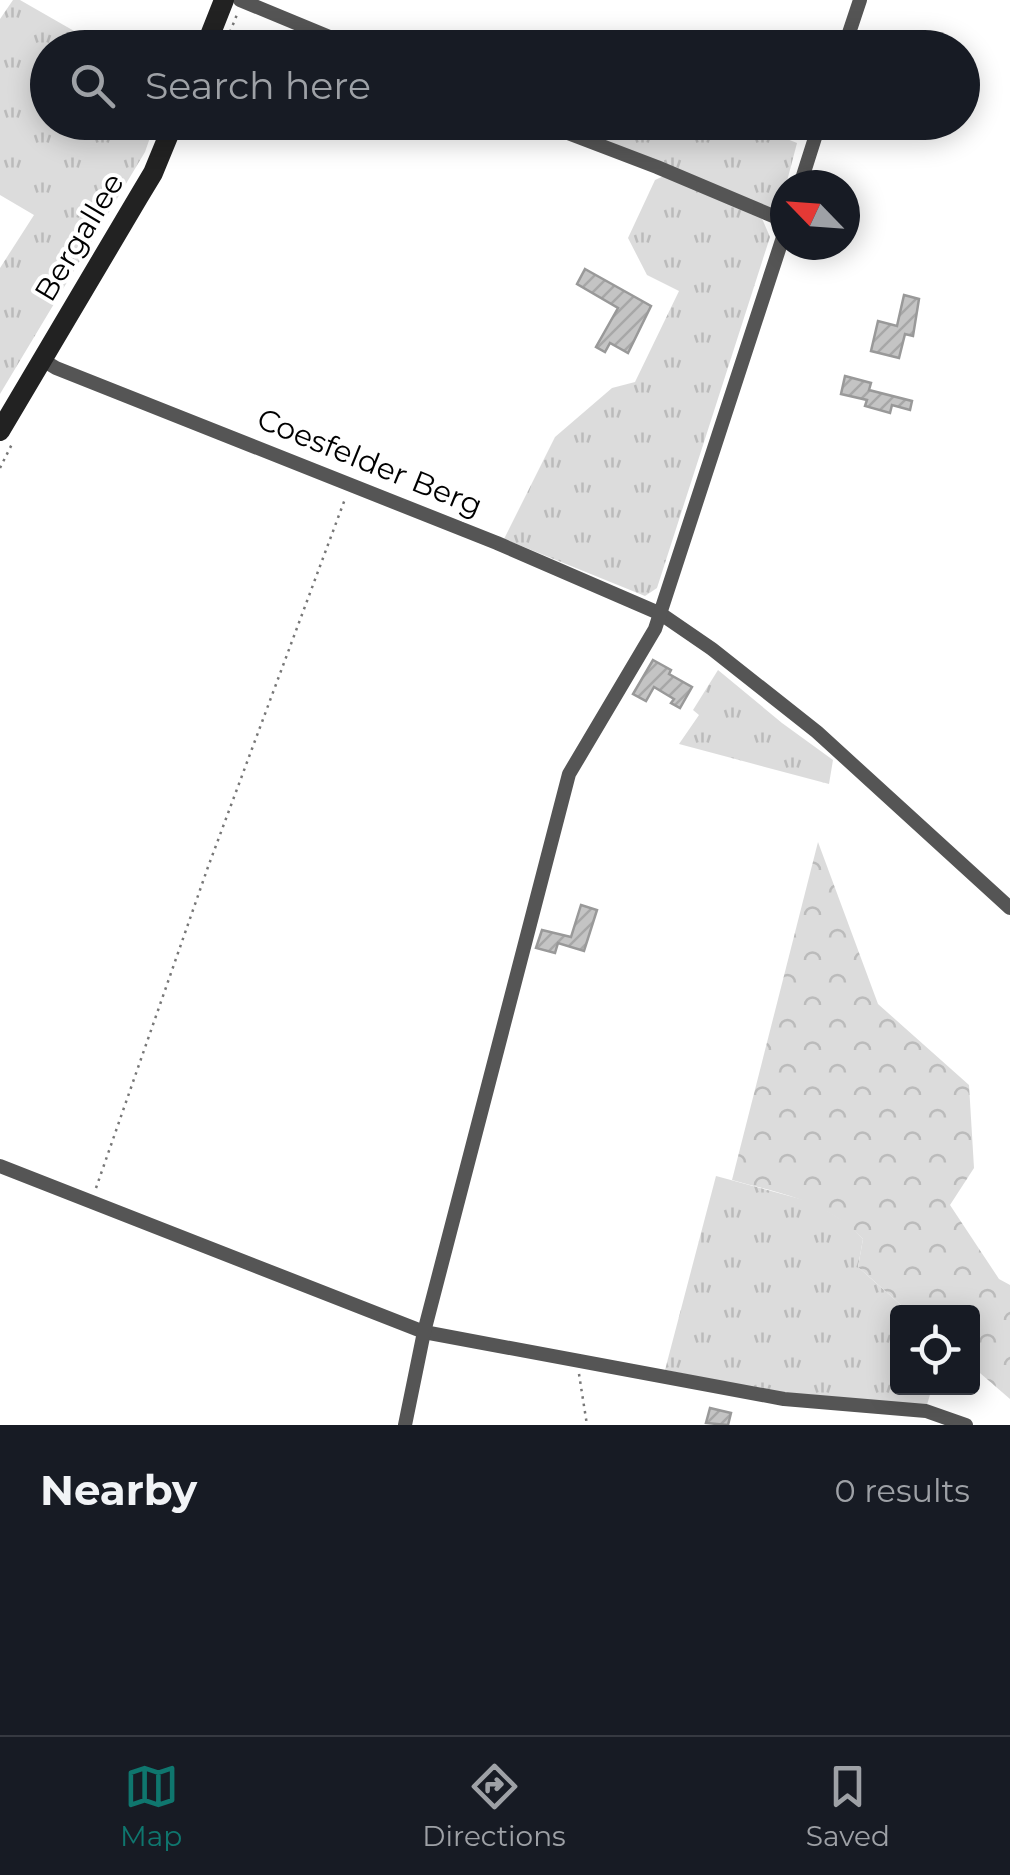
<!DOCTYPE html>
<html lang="en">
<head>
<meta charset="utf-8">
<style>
	:root { --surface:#171b24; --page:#242831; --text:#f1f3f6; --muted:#9ea1a6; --line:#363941; --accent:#0f766e }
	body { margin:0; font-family:Montserrat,sans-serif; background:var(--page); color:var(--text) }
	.controls { position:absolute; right:30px; bottom:30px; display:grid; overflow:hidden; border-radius:10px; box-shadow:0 5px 25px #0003 }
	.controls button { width:90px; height:90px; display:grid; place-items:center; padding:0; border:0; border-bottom:2px solid var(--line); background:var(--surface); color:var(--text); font:50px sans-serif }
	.compass { position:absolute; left:770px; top:170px; width:90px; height:90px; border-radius:50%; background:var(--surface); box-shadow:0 5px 25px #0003; rotate:295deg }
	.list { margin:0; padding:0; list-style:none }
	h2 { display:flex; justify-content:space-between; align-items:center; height:130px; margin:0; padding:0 40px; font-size:42px }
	h2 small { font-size:32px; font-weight:400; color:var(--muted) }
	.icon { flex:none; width:55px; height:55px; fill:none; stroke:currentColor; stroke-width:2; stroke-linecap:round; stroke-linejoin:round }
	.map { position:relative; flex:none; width:1010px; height:1425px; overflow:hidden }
	.search { position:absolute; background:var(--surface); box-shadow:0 5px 25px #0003; left:30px; right:30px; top:30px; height:110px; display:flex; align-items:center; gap:25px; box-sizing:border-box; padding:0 35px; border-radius:55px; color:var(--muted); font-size:38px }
	.sheet { height:310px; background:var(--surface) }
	nav { display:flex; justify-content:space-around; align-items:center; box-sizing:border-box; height:140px; border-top:2px solid var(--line); background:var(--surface); font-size:28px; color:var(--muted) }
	nav a { display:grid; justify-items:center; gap:5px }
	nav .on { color:var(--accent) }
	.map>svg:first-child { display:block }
	.grass { fill:url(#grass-tufts) }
	.forest { fill:url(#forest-crowns) }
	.building { fill:url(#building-hatch); stroke:#999; stroke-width:2.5 }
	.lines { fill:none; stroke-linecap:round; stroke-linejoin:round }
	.path { stroke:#777; stroke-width:2.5; stroke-dasharray:2.5 5; stroke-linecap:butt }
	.street { stroke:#555; stroke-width:14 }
	.secondary { stroke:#222; stroke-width:20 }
	.labels { text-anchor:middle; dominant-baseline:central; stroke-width:8; stroke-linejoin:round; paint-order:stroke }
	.street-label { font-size:30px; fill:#000; stroke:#fff }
</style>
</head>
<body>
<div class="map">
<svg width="1010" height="1425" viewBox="0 0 1010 1425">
	<defs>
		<pattern id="grass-tufts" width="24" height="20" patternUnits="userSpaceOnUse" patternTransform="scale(2.5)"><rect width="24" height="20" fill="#dcdcdc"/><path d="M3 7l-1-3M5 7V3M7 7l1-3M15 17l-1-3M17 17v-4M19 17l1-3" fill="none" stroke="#bbb"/></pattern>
		<pattern id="forest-crowns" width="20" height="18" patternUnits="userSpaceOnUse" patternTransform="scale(2.5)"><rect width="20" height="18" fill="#dcdcdc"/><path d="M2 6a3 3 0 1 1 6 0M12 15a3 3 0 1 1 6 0" fill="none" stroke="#bbb"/></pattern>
		<pattern id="building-hatch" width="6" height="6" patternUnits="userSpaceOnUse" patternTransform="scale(2.5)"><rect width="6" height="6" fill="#c4c4c4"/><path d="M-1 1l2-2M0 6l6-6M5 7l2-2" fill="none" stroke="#a7a7a7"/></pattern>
	</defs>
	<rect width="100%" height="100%" fill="#fff"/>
	<!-- grass -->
	<g class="grass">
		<polygon points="13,0 20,0 102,47 48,48 48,122 155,123 145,152 0,394 0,268 34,215 0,195 0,19"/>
		<polygon points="561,123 747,123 797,143 781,204 772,209"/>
		<polygon points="666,175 760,214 770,237 657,588 645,596 504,539 555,437 612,388 635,382 679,291 647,275 628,238 655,180"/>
		<polygon points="718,670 782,723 833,760 829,784 679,744 699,715 693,710"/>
		<polygon points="716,1176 815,1203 848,1224 863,1239 858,1267 909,1312 898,1312 898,1388 932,1388 926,1408 776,1392 665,1370"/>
	</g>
	<!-- forest -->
	<path class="forest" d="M818,842l60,162 91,81 5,83 -24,37 49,74 11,6v114l-37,-32 -1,-55h-63l-51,-45 5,-28c-38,-39 -81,-45 -131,-59z"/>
	<!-- building -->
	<g class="building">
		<polygon points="585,269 651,306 628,353 610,343 605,352 596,347 618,308 577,284"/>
		<polygon points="904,295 919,299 913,336 905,334 899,358 871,351 878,321 897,326"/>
		<polygon points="845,376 871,383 869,390 912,401 910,410 892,405 890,413 865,406 867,400 841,394"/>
		<polygon points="653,660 671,670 669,674 692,687 680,708 671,703 674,699 654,687 646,701 633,694"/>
		<polygon points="581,905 597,910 584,951 558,943 555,953 536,948 542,930 571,937"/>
		<polygon points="710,1408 731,1413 728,1425 706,1423"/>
	</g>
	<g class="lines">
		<!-- path -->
		<g class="path">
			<polyline points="230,32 238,12"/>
			<polyline points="189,131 193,122"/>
			<polyline points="0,468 13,442"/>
			<polyline points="96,1188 208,867 345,499"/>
			<polyline points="579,1374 587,1425"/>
		</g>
		<!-- street -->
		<g class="street">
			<polyline points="240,0 356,48"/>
			<polyline points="844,48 860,0"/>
			<polyline points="539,122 657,167 785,221"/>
			<polyline points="800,185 820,122"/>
			<polyline points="41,359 56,368 497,543 661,614 712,649 817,732 1010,908"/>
			<polyline points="0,1166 424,1332 784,1399 926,1411 966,1425"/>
			<polyline points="405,1425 424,1332 569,774 655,629 785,231"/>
		</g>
		<!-- secondary -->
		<g class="secondary">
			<polyline points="205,48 224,0"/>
			<polyline points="0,431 138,198 153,173 174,122"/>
		</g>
	</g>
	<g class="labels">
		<!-- street labels -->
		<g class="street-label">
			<text transform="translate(79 237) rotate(-59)">Bergallee</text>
			<text transform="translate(370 462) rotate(22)">Coesfelder Berg</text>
		</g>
	</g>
</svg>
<div class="controls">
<button><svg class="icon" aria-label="locate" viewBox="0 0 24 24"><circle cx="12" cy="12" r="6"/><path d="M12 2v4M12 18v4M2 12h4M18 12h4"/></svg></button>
</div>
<svg class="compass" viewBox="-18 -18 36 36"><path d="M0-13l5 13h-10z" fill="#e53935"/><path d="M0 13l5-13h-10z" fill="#9ea1a6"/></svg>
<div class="search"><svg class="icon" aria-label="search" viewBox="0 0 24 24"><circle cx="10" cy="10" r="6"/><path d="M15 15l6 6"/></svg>Search here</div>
</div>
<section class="sheet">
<h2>Nearby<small>0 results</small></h2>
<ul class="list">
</ul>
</section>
<nav>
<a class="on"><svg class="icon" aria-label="map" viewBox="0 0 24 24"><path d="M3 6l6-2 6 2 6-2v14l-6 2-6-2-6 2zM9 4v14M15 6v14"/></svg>Map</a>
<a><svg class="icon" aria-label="directions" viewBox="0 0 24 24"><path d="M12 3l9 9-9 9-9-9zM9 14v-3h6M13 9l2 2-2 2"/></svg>Directions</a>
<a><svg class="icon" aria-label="saved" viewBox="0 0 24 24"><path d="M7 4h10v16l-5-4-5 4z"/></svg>Saved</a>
</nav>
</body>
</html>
